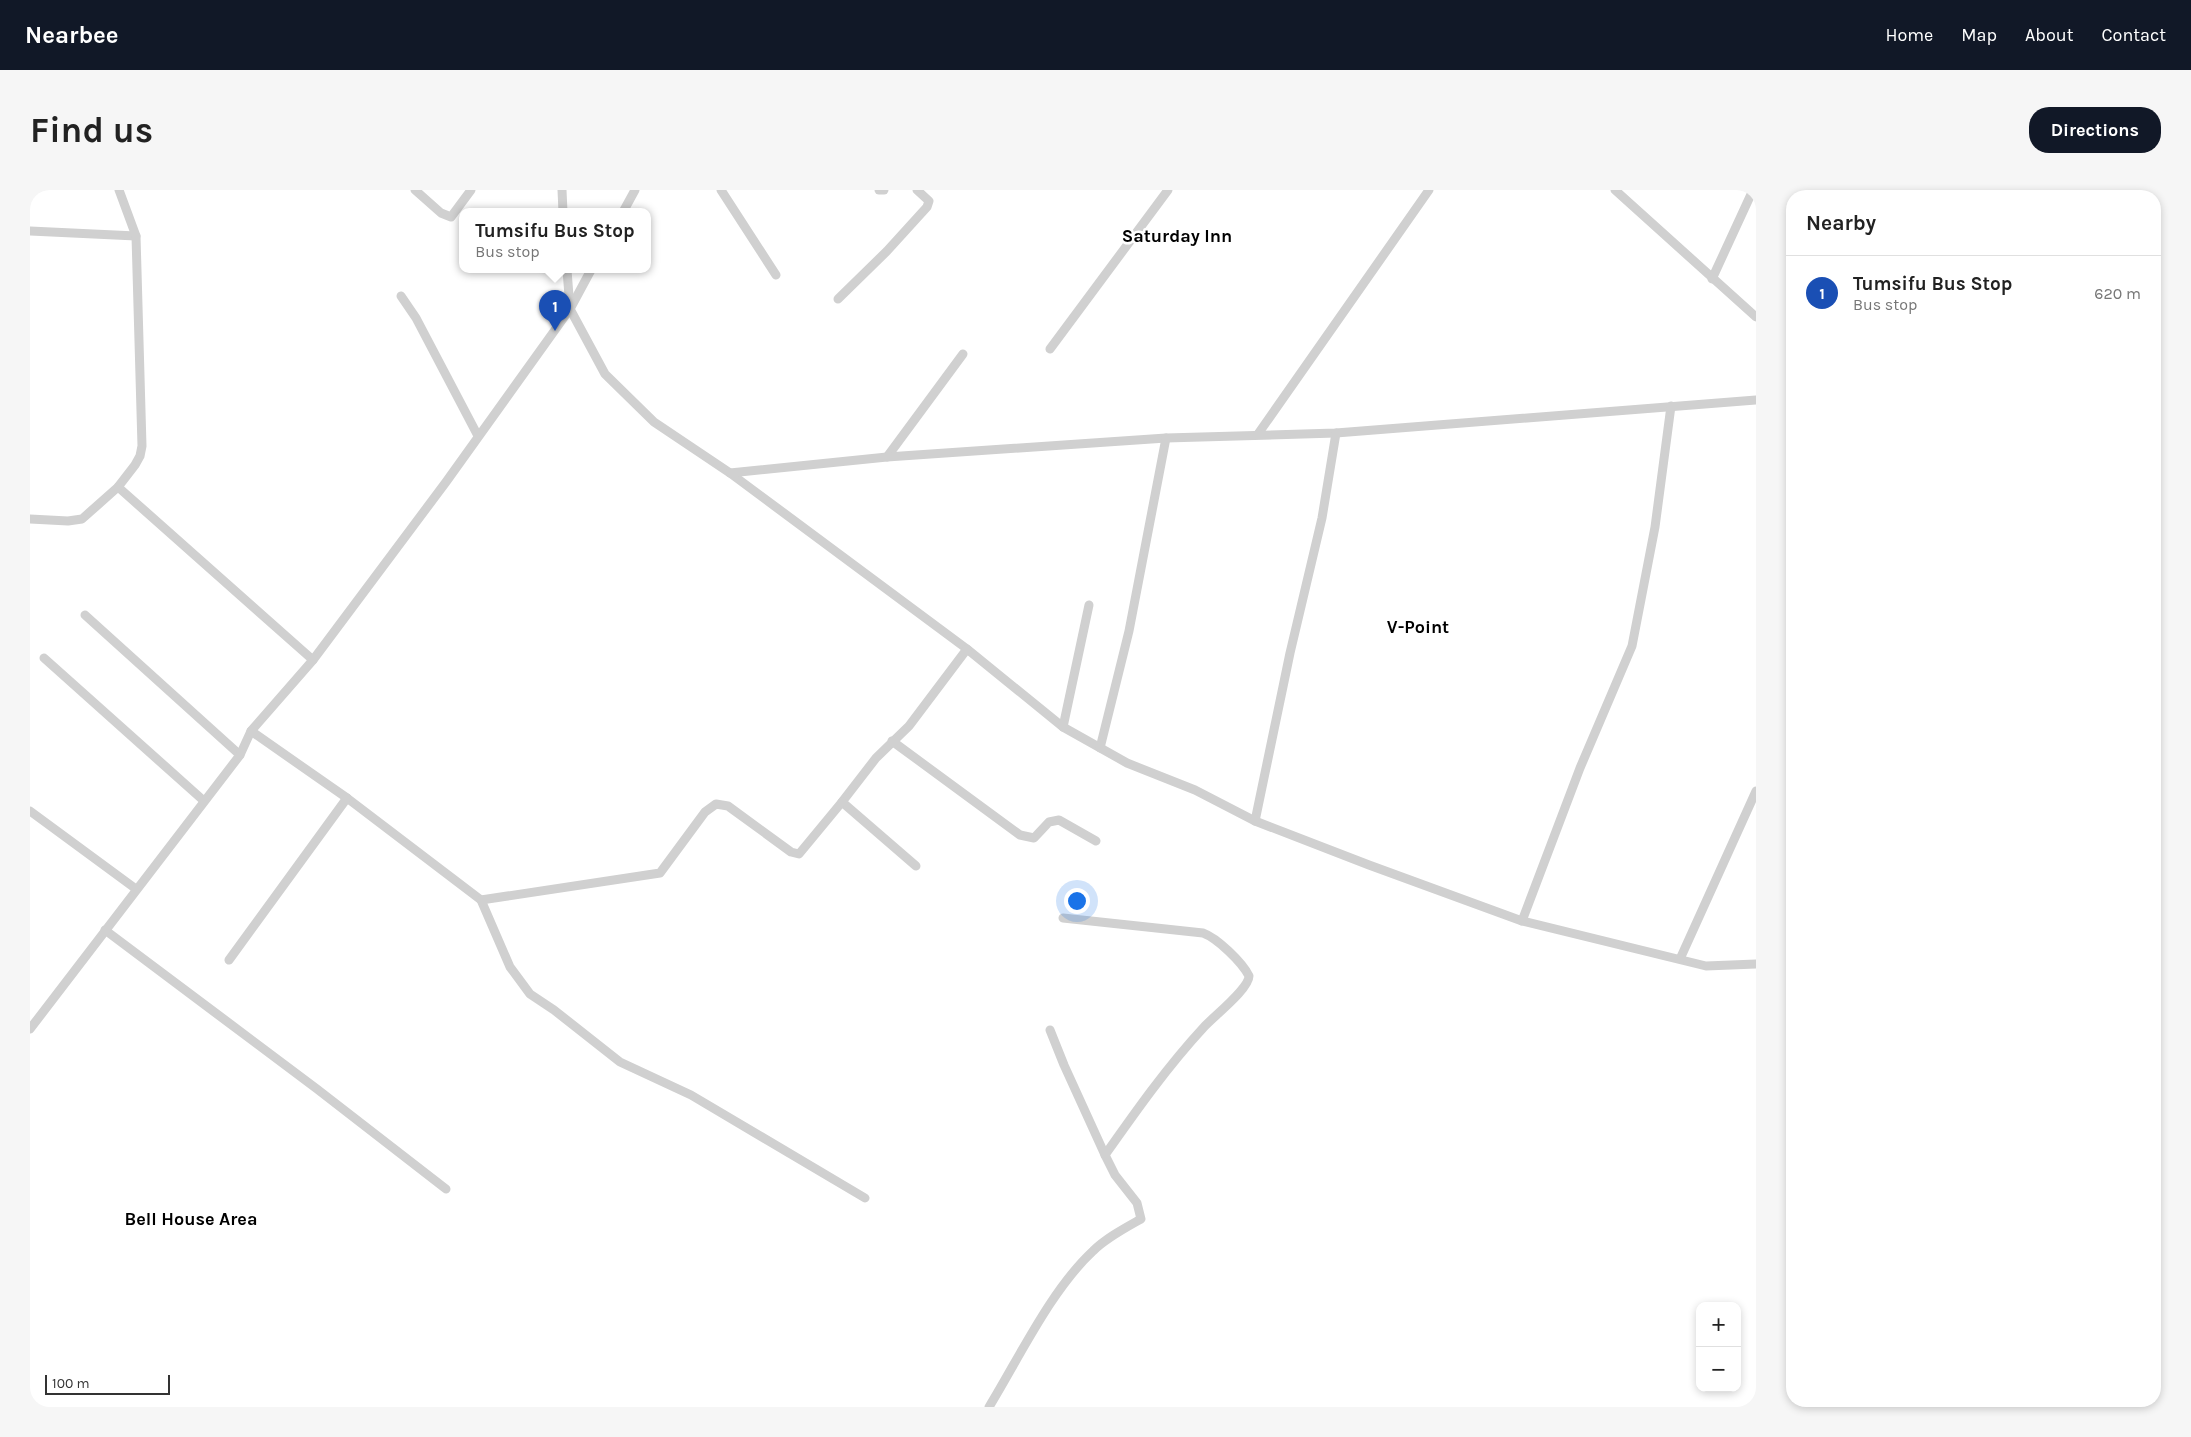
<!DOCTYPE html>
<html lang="en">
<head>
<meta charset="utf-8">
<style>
	:root { --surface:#fff; --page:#f6f6f6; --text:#222; --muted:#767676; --line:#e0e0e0; --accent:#111827 }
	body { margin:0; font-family:Karla,sans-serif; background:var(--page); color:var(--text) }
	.controls { position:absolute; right:15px; bottom:15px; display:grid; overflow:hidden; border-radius:10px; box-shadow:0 2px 8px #0003 }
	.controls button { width:45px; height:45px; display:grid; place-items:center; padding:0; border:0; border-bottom:1px solid var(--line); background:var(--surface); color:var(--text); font:25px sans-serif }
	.scale { position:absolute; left:15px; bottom:12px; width:125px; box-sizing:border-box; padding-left:5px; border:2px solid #333; border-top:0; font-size:14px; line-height:18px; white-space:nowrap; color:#333; -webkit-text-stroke:4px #fff; paint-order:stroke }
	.you { position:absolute; left:1046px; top:710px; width:18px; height:18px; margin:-12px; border:4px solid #fff; border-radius:50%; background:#1a73e8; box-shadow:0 0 0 8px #1a73e833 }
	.badge { display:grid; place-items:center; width:32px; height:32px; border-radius:50%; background:var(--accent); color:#fff; font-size:16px; font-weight:700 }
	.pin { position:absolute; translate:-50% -41px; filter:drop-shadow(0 1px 2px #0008) }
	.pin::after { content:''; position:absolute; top:26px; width:18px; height:15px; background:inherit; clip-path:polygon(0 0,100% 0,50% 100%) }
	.popup { position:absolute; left:429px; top:18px; width:192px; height:65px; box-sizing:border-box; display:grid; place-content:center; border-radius:10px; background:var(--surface); filter:drop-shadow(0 1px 4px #0005); font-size:16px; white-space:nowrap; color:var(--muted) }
	.popup b { font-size:19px; color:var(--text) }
	.popup::after { content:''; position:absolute; left:50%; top:100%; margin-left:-10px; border:10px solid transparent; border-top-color:var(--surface) }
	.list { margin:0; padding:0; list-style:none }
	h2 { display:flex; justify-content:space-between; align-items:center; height:65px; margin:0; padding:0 20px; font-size:21px }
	h2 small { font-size:16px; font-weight:400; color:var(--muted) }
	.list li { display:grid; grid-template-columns:32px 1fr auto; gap:15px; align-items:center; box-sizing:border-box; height:75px; padding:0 20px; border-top:1px solid var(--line) }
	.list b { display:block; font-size:19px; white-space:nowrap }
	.list p { margin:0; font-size:16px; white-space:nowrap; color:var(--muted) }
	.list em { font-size:16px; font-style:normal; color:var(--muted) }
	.map { position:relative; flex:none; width:1726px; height:1217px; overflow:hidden; border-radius:20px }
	header { display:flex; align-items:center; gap:30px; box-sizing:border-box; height:70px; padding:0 25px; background:var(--accent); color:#fff }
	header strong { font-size:24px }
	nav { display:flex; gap:28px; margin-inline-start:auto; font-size:18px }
	.intro { display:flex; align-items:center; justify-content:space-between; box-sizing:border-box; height:120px; padding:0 30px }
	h1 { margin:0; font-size:35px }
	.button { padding:12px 22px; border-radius:20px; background:var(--accent); color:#fff; font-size:18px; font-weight:700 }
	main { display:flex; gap:30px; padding:0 30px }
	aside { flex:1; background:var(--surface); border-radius:20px; box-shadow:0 2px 8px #0003 }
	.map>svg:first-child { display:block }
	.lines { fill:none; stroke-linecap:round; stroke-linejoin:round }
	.street { stroke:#d0d0d0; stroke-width:9 }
	.labels { text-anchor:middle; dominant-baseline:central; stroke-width:5; stroke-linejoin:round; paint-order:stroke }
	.quarter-label { font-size:18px; font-weight:bold; fill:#000; stroke:#fff }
</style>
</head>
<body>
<header>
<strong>Nearbee</strong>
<nav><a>Home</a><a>Map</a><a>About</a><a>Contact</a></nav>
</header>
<div class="intro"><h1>Find us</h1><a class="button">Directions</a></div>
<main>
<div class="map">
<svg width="1726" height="1217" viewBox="0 0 1726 1217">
	<rect width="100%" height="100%" fill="#fff"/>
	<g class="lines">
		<!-- street -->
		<g class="street">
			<polyline points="385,0 411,23 421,27 441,0"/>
			<polyline points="532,0 533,22"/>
			<polyline points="691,0 746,85"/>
			<polyline points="849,0 854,0"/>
			<polyline points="1585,0 1726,127"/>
			<polyline points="593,22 605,0"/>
			<polyline points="0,41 106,46"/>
			<polyline points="537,80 540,119 575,184 624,232 700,283 937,459 1033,537 1097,573 1165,600 1225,631 1339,675 1492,731 1676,776 1726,774"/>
			<polyline points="1682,89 1723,0"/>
			<polyline points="371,106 386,128 448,246"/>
			<polyline points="808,109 857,61 897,17 899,11 887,0"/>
			<polyline points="1020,159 1138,0"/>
			<polyline points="1228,244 1399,0"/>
			<polyline points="857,267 933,164"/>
			<polyline points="700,283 857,267 1136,248 1306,243 1726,210"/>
			<polyline points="88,297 283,470"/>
			<polyline points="0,329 38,331 52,329 88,297 105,275 110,266 112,256 106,46 89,0"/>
			<polyline points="55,425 210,565"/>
			<polyline points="14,468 174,611"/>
			<polyline points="1033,537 1059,415"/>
			<polyline points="221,541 317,608 451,710 480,777 500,804 524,820 590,872 661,905 835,1008"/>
			<polyline points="862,551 990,645 1004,648 1019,632 1029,630 1066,651"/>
			<polyline points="1070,558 1099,441 1136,248"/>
			<polyline points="0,621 106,699"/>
			<polyline points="1225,631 1260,463 1292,328 1306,243"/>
			<polyline points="886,676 812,612 846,568 879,536 937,459"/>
			<polyline points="451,710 630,683 675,622 686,614 698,616 761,662 769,664 812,612"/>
			<path d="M1033,728l140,15c14,5 39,29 46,43 0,13 -35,40 -45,51 -37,40 -68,84 -99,128"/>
			<polyline points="1492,731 1550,578 1602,456 1625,337 1641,216"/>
			<polyline points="75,740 287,899 416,999"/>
			<polyline points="1650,769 1726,601"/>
			<polyline points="199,770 317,608"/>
			<polyline points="0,839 210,565 221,541 283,470 416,292 540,119 561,80"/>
			<path d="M959,1217c30,-49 62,-117 104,-156 13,-13 32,-23 48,-32l-4,-16 -22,-28 -10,-20 -41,-90 -14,-35"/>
		</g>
	</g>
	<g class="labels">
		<!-- quarter labels -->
		<g class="quarter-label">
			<text x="1147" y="46">Saturday Inn</text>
			<text x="1388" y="437">V-Point</text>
			<text x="161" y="1029">Bell House Area</text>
		</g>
	</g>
</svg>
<div class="controls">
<button>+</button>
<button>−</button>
</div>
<div class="scale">100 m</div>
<div class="you"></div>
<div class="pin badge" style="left:525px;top:141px;background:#1a4fb4">1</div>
<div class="popup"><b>Tumsifu Bus Stop</b>Bus stop</div>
</div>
<aside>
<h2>Nearby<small></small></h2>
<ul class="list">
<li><span class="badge" style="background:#1a4fb4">1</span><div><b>Tumsifu Bus Stop</b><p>Bus stop</p></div><em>620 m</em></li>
</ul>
</aside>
</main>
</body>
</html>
